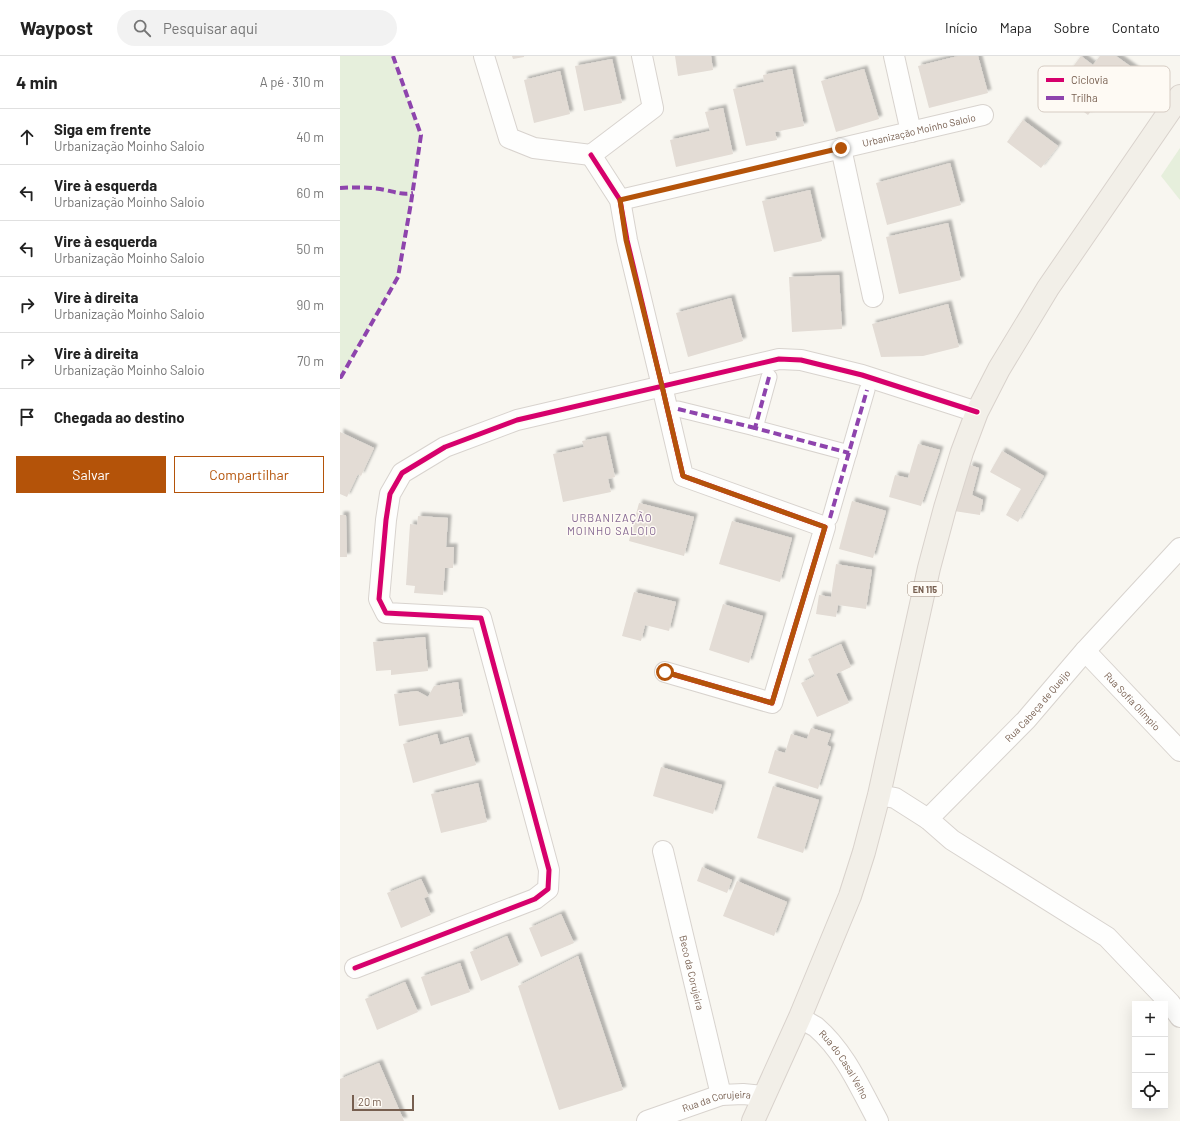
<!DOCTYPE html>
<html lang="pt">
<head>
<meta charset="utf-8">
<style>
	:root { --surface:#fff; --page:#f2f2f2; --text:#222; --muted:#767676; --line:#e0e0e0; --accent:#b45309 }
	body { margin:0; font-family:Barlow,sans-serif; background:var(--page); color:var(--text) }
	.controls { position:absolute; right:12px; bottom:12px; display:grid; overflow:hidden; border-radius:0px; box-shadow:0 4px 16px #0002 }
	.controls button { width:36px; height:36px; display:grid; place-items:center; padding:0; border:0; border-bottom:1px solid var(--line); background:var(--surface); color:var(--text); font:20px sans-serif }
	.scale { position:absolute; left:12px; bottom:10px; width:62px; box-sizing:border-box; padding-left:4px; border:2px solid #775f50; border-top:0; font-size:11px; line-height:14px; white-space:nowrap; color:#775f50; -webkit-text-stroke:3px #fefaf4; paint-order:stroke }
	.stop { position:absolute; width:12px; height:12px; margin:-9px; border:3px solid #b45309; border-radius:50%; background:#fff }
	.stop.end { background:#b45309; border-color:#fff; box-shadow:0 1px 4px #0008 }
	.list { margin:0; padding:0; list-style:none }
	h2 { display:flex; justify-content:space-between; align-items:center; height:52px; margin:0; padding:0 16px; font-size:17px }
	h2 small { font-size:13px; font-weight:400; color:var(--muted) }
	.list li { display:grid; grid-template-columns:26px 1fr auto; gap:12px; align-items:center; box-sizing:border-box; height:56px; padding:0 16px; border-top:1px solid var(--line) }
	.list b { display:block; font-size:15px; white-space:nowrap }
	.list p { margin:0; font-size:13px; white-space:nowrap; color:var(--muted) }
	.list em { font-size:13px; font-style:normal; color:var(--muted) }
	.actions { display:flex; gap:8px; padding:12px 16px }
	.actions a { flex:1; padding:9px 0; border:1px solid var(--accent); border-radius:0px; text-align:center; font-size:14px; color:var(--accent) }
	.actions .main { background:var(--accent); color:#fff }
	.icon { flex:none; width:22px; height:22px; fill:none; stroke:currentColor; stroke-width:2; stroke-linecap:round; stroke-linejoin:round }
	.map { position:relative; flex:none; width:840px; height:1065px; overflow:hidden }
	header { display:flex; align-items:center; gap:24px; box-sizing:border-box; height:56px; padding:0 20px; background:var(--surface); border-bottom:1px solid var(--line) }
	header strong { font-size:19px }
	nav { display:flex; gap:22px; margin-inline-start:auto; font-size:14px }
	.search { width:280px; height:36px; background:var(--page); display:flex; align-items:center; gap:10px; box-sizing:border-box; padding:0 14px; border-radius:22px; color:var(--muted); font-size:15px }
	main { display:flex }
	aside { flex:1; background:var(--surface) }
	.map>svg:first-child { display:block }
	.green { fill:#e6efdc }
	.building { fill:#e3dcd5; filter:url(#shadow) }
	.lines { fill:none; stroke-linecap:round; stroke-linejoin:round }
	.pedestrian-casing { stroke:#d8d3ce; stroke-width:17 }
	.minor-casing { stroke:#d8d3ce; stroke-width:22 }
	.primary-casing { stroke:#d9d2cc; stroke-width:24 }
	.pedestrian { stroke:#fefefd; stroke-width:15 }
	.minor { stroke:#fefefd; stroke-width:20 }
	.primary { stroke:#f2efe8; stroke-width:22 }
	.quiet { stroke:#8e44ad; stroke-width:4; stroke-dasharray:8 4; stroke-linecap:butt }
	.cycleway-casing { stroke:#fefaf4; stroke-width:8 }
	.cycleway { stroke:#d6006c; stroke-width:5 }
	.route { stroke:#b45309; stroke-width:5 }
	.labels { text-anchor:middle; dominant-baseline:central; stroke-width:3; stroke-linejoin:round; paint-order:stroke }
	.shield { fill:#fefaf4; stroke:#a08e81; stroke-width:1 }
	.shield-label { font-size:9px; font-weight:bold; fill:#775f50 }
	.street-label { font-size:10px; fill:#775f50; stroke:#fefaf4 }
	.neighbourhood-label { font-size:11px; letter-spacing:1px; fill:#856892; stroke:#fefaf4 }
	.key { fill:#fefaf4; stroke:#d6ccc3; stroke-width:1 }
	.key-label { font-size:11px; fill:#775f50 }
</style>
</head>
<body>
<header>
<strong>Waypost</strong>
<div class="search"><svg class="icon" aria-label="search" viewBox="0 0 24 24"><circle cx="10" cy="10" r="6"/><path d="M15 15l6 6"/></svg>Pesquisar aqui</div>
<nav><a>Início</a><a>Mapa</a><a>Sobre</a><a>Contato</a></nav>
</header>
<main>
<aside>
<h2>4 min<small>A pé · 310 m</small></h2>
<ul class="list">
<li><svg class="icon" aria-label="ahead" viewBox="0 0 24 24"><path d="M12 20V5M6 11l6-6 6 6"/></svg><div><b>Siga em frente</b><p>Urbanização Moinho Saloio</p></div><em>40 m</em></li>
<li><svg class="icon" aria-label="left" viewBox="0 0 24 24"><path d="M17 20v-9H6M10 6l-5 5 5 5"/></svg><div><b>Vire à esquerda</b><p>Urbanização Moinho Saloio</p></div><em>60 m</em></li>
<li><svg class="icon" aria-label="left" viewBox="0 0 24 24"><path d="M17 20v-9H6M10 6l-5 5 5 5"/></svg><div><b>Vire à esquerda</b><p>Urbanização Moinho Saloio</p></div><em>50 m</em></li>
<li><svg class="icon" aria-label="right" viewBox="0 0 24 24"><path d="M7 20v-9h11M14 6l5 5-5 5"/></svg><div><b>Vire à direita</b><p>Urbanização Moinho Saloio</p></div><em>90 m</em></li>
<li><svg class="icon" aria-label="right" viewBox="0 0 24 24"><path d="M7 20v-9h11M14 6l5 5-5 5"/></svg><div><b>Vire à direita</b><p>Urbanização Moinho Saloio</p></div><em>70 m</em></li>
<li><svg class="icon" aria-label="arrive" viewBox="0 0 24 24"><path d="M6 21V4h12l-3 4 3 4H6"/></svg><div><b>Chegada ao destino</b></div></li>
</ul>
<div class="actions"><a class="main">Salvar</a><a>Compartilhar</a></div>
</aside>
<div class="map">
<svg width="840" height="1065" viewBox="0 0 840 1065">
	<defs>
		<filter id="shadow"><feDropShadow dx="3.5" dy="-3.5" stdDeviation="1" flood-color="#0004"/></filter>
	</defs>
	<rect width="100%" height="100%" fill="#f8f6f0"/>
	<!-- green -->
	<g class="green">
		<polygon points="0,0 53,0 81,79 67,170 58,221 1,321 0,321"/>
		<polygon points="840,92 840,144 821,120"/>
	</g>
	<!-- building -->
	<g class="building">
		<polygon points="172,0 184,0 184,1 173,3"/>
		<polygon points="335,0 371,0 373,14 338,20"/>
		<polygon points="618,0 638,0 648,37 589,52 578,10"/>
		<polygon points="741,0 753,9 760,0 776,0 797,15 767,56 756,49 748,59 715,35"/>
		<polygon points="272,3 282,47 244,55 235,10"/>
		<polygon points="452,13 464,70 435,76 437,84 406,90 393,33 424,26 423,19"/>
		<polygon points="524,13 539,63 496,76 481,25"/>
		<polygon points="220,15 230,58 194,67 184,24"/>
		<polygon points="383,52 393,98 336,111 330,84 370,75 365,56"/>
		<polygon points="683,64 718,90 701,112 667,86"/>
		<polygon points="610,107 621,149 547,169 536,127"/>
		<polygon points="470,134 482,185 434,196 422,145"/>
		<polygon points="608,167 621,224 559,238 546,181"/>
		<polygon points="499,219 502,273 452,276 449,221"/>
		<polygon points="391,242 403,285 348,301 336,257"/>
		<polygon points="608,248 619,291 583,300 541,301 532,268"/>
		<polygon points="0,376 34,392 21,420 18,418 7,441 0,438"/>
		<polygon points="266,380 275,421 268,423 271,436 223,446 213,398 244,391 242,385"/>
		<polygon points="578,388 600,394 581,450 549,441 555,419 568,422"/>
		<polygon points="662,395 704,420 678,466 666,459 681,433 650,416"/>
		<polygon points="630,409 639,412 632,439 643,444 640,459 614,455"/>
		<polygon points="512,445 546,455 533,502 499,493"/>
		<polygon points="299,447 354,461 344,500 289,485"/>
		<polygon points="0,459 6,459 7,501 0,501"/>
		<polygon points="78,460 108,462 106,491 114,491 113,512 105,512 103,539 74,537 75,530 66,529 70,468 77,469"/>
		<polygon points="392,465 452,482 440,526 379,508"/>
		<polygon points="496,508 532,514 526,553 498,549 496,561 476,558 479,539 491,541"/>
		<polygon points="294,536 336,546 329,575 305,569 301,585 282,580"/>
		<polygon points="383,548 423,560 409,607 369,594"/>
		<polygon points="85,581 88,615 51,619 51,614 36,615 33,586"/>
		<polygon points="501,588 511,611 496,618 509,647 477,661 461,627 475,620 468,603"/>
		<polygon points="118,626 123,660 59,670 54,638 77,635 88,641 94,630"/>
		<polygon points="471,672 491,678 487,689 491,691 478,733 428,717 435,694 445,697 451,678 467,683"/>
		<polygon points="97,678 100,689 128,681 136,709 73,727 63,688"/>
		<polygon points="321,711 382,729 373,758 313,740"/>
		<polygon points="138,727 147,766 101,777 91,738"/>
		<polygon points="433,730 479,744 463,797 417,782"/>
		<polygon points="362,811 392,824 387,837 357,825"/>
		<polygon points="81,823 89,840 84,842 91,859 61,872 47,837"/>
		<polygon points="397,825 447,846 434,880 383,860"/>
		<polygon points="221,858 234,887 201,901 189,872"/>
		<polygon points="167,880 179,909 141,925 130,896"/>
		<polygon points="238,900 283,1034 219,1054 178,930"/>
		<polygon points="120,907 130,936 91,950 81,921"/>
		<polygon points="65,926 78,956 37,974 25,943"/>
		<polygon points="39,1007 64,1065 0,1065 0,1023"/>
	</g>
	<g class="lines">
		<!-- pedestrian casing -->
		<g class="pedestrian-casing">
			<g id="pedestrian">
				<polyline points="429,321 415,372 509,397"/>
				<polyline points="338,353 415,372"/>
				<polyline points="490,462 527,334"/>
			</g>
		</g>
		<!-- minor casing -->
		<g class="minor-casing">
			<g id="minor">
				<polyline points="144,0 169,82 194,92 251,99 313,52 302,0"/>
				<polyline points="554,0 571,76"/>
				<polyline points="501,92 533,241"/>
				<polyline points="251,99 280,144 287,184 322,330 343,420 485,471 432,647 325,616"/>
				<path id="s1" d="M280,144l363,-85"/>
				<path id="s2" d="M745,595l95,100"/>
				<path id="s3" d="M539,739l16,3 33,21 98,-99 59,-69 95,-103"/>
				<polyline points="588,763 612,784 767,881 830,947 840,961"/>
				<path id="s4" d="M323,795l58,244"/>
				<polyline points="15,912 195,843 208,833 209,814 141,562 46,557 39,543 46,464 50,438 62,417 105,391 177,364 439,303 461,304 522,319 637,356"/>
				<path id="s5" d="M460,961c5,4 11,7 16,10 29,25 44,61 62,94"/>
				<path id="s6" d="M307,1065l74,-26 22,-1 21,2"/>
			</g>
		</g>
		<!-- primary casing -->
		<g class="primary-casing">
			<polyline id="primary" points="413,1065 460,961 510,840 524,796 539,739 589,512 605,452 622,396 637,356 659,313 708,232 840,40"/>
		</g>
		<!-- pedestrian -->
		<use href="#pedestrian" class="pedestrian"/>
		<!-- minor -->
		<use href="#minor" class="minor"/>
		<!-- primary -->
		<use href="#primary" class="primary"/>
		<!-- quiet -->
		<g class="quiet">
			<path d="M0,132c15,-1 30,-1 45,2 10,2 17,5 28,3"/>
			<polyline points="0,321 1,321 58,221 71,147 81,79 53,0"/>
			<polyline points="429,321 415,372 509,397"/>
			<polyline points="338,353 415,372"/>
			<polyline points="490,462 527,334"/>
		</g>
		<!-- cycleway casing -->
		<g class="cycleway-casing">
			<g id="cycleway">
				<polyline points="251,99 280,144 287,184 322,330 343,420 485,471 432,647 325,616"/>
				<polyline points="15,912 195,843 208,833 209,814 141,562 46,557 39,543 46,464 50,438 62,417 105,391 177,364 439,303 461,304 522,319 637,356"/>
			</g>
		</g>
		<!-- cycleway -->
		<use href="#cycleway" class="cycleway"/>
	</g>
	<g class="lines">
		<!-- route -->
		<polyline class="route" points="325,616 432,647 485,471 343,420 322,330 286,184 280,144 501,92"/>
	</g>
	<g class="labels">
		<!-- shield labels -->
		<rect class="shield" x="568" y="526" width="34" height="14" rx="3"/>
		<g class="shield-label">
			<text x="585" y="533">EN 115</text>
		</g>
		<!-- street labels -->
		<g class="street-label">
			<text stroke="none"><textPath href="#s1" startOffset="307">Urbanização Moinho Saloio</textPath></text>
			<text stroke="none"><textPath href="#s2" startOffset="69">Rua Sofia Olimpio</textPath></text>
			<text stroke="none"><textPath href="#s3" startOffset="213">Rua Cabeça de Queijo</textPath></text>
			<text stroke="none"><textPath href="#s4" startOffset="125">Beco da Corujeira</textPath></text>
			<text stroke="none"><textPath href="#s5" startOffset="66">Rua do Casal Velho</textPath></text>
			<text stroke="none"><textPath href="#s6" startOffset="73">Rua da Corujeira</textPath></text>
		</g>
		<!-- neighbourhood labels -->
		<g class="neighbourhood-label">
			<text x="272" y="461">URBANIZAÇÃO<tspan x="272" dy="13">MOINHO SALOIO</tspan></text>
		</g>
	</g>
	<!-- legend -->
	<rect x="698" y="10" width="132" height="46" rx="6" class="key"/>
	<rect x="706" y="22" width="18" height="4" fill="#d6006c"/>
	<rect x="706" y="40" width="18" height="4" fill="#8e44ad"/>
	<g class="key-label">
		<text x="731" y="28">Ciclovia</text>
		<text x="731" y="46">Trilha</text>
	</g>
</svg>
<div class="controls">
<button>+</button>
<button>−</button>
<button><svg class="icon" aria-label="locate" viewBox="0 0 24 24"><circle cx="12" cy="12" r="6"/><path d="M12 2v4M12 18v4M2 12h4M18 12h4"/></svg></button>
</div>
<div class="scale">20 m</div>
<div class="stop" style="left:325px;top:616px"></div>
<div class="stop end" style="left:501px;top:92px"></div>
</div>
</main>
</body>
</html>
